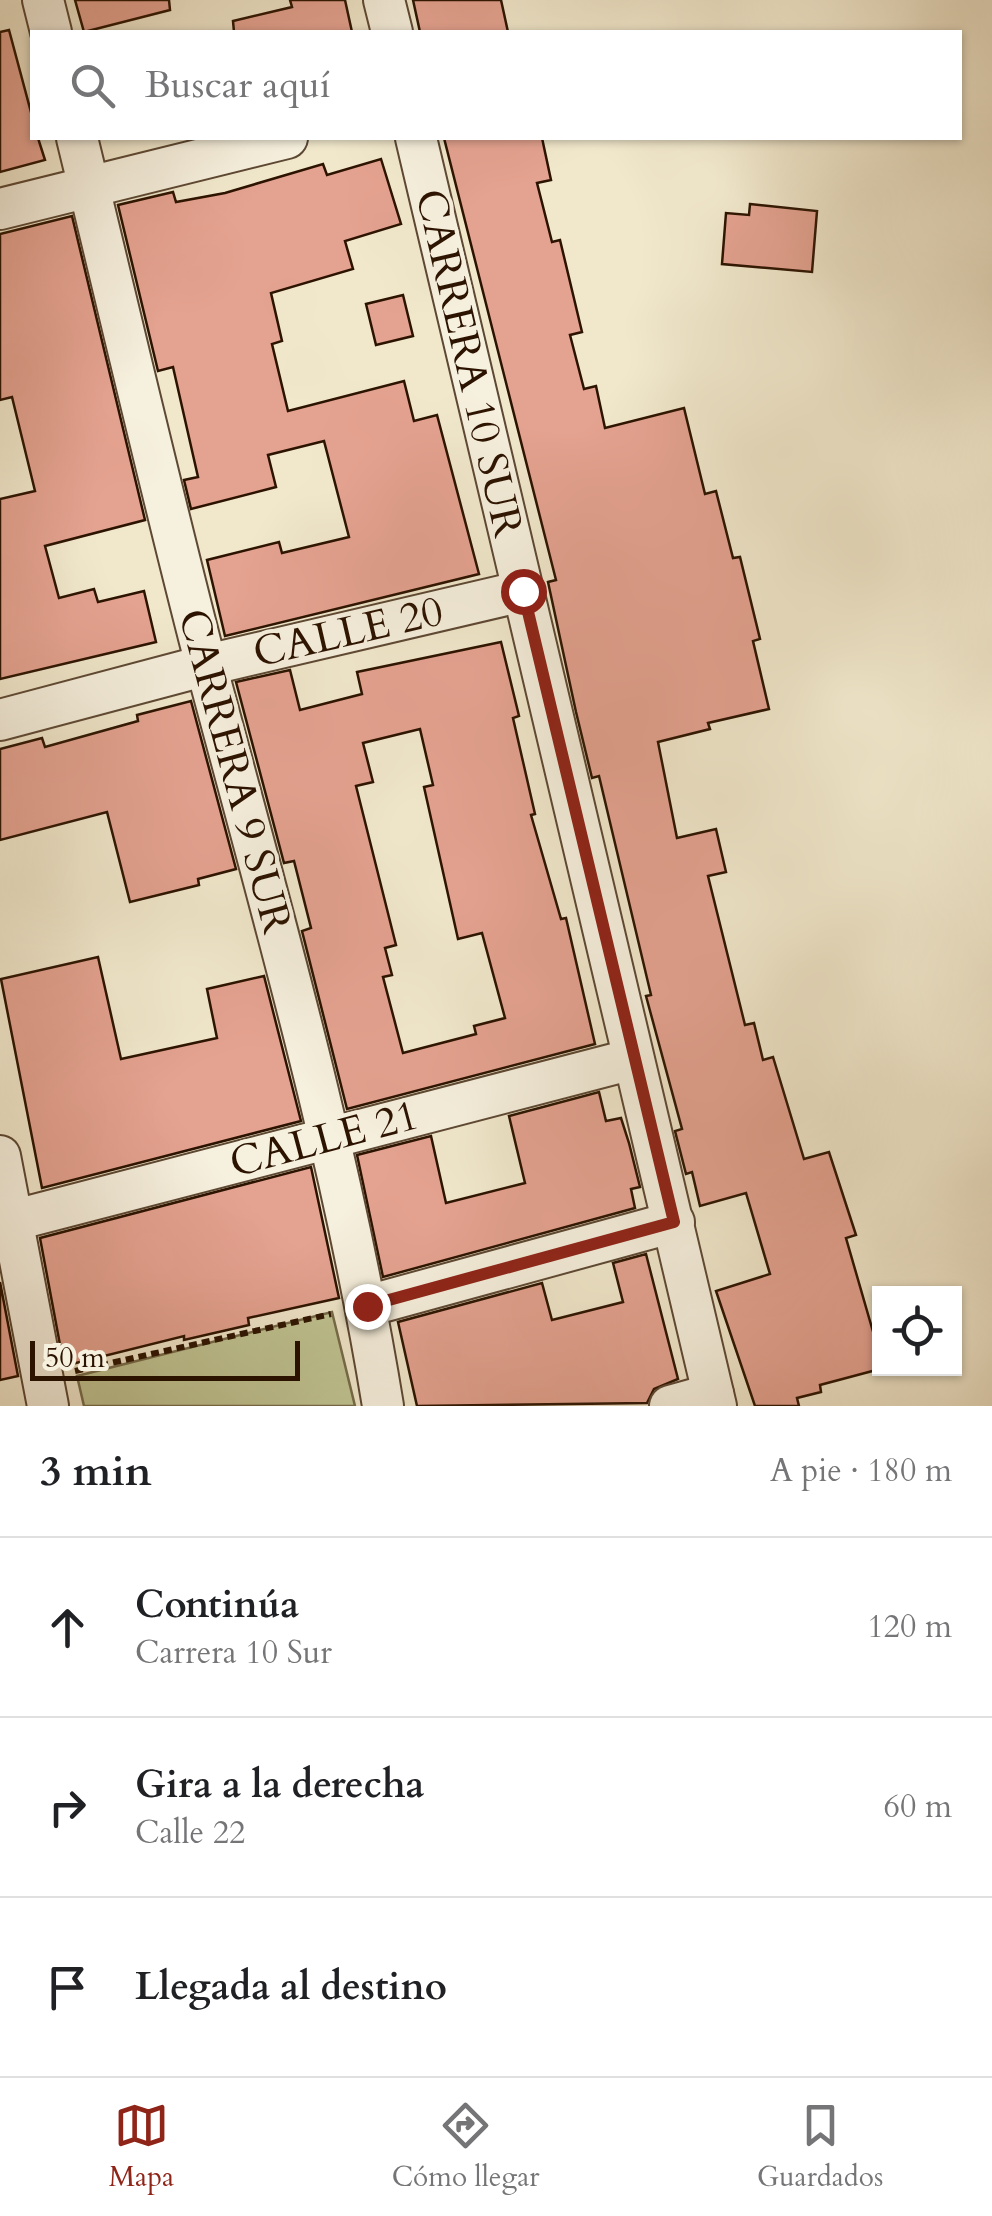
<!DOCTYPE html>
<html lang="es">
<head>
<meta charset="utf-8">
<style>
	:root { --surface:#fff; --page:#f2f2f2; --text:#202124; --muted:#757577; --line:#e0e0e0; --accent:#8f2418 }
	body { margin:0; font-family:Cardo,serif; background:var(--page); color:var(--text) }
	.controls { position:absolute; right:30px; bottom:30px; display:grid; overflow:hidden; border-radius:0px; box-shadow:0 2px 8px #0004 }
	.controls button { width:90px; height:90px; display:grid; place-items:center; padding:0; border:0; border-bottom:2px solid var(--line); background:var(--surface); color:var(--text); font:50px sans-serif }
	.scale { position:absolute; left:30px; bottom:25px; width:270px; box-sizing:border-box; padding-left:10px; border:5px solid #2c1300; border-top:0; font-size:28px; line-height:35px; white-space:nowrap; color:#2c1300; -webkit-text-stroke:8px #f6f0de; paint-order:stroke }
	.stop { position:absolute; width:30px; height:30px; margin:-22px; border:8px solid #8f2418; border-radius:50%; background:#fff }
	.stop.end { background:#8f2418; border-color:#fff; box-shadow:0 2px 10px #0008 }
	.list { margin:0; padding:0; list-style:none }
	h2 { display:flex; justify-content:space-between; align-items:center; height:130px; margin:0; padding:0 40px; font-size:42px }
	h2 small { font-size:32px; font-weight:400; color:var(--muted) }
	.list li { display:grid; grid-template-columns:65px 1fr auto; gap:30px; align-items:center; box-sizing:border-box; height:180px; padding:0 40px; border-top:2px solid var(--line) }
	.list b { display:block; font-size:38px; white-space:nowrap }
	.list p { margin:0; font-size:32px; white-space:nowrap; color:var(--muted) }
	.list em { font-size:32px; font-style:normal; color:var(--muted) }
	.icon { flex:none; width:55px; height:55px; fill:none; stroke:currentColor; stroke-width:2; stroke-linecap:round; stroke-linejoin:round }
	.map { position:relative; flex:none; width:992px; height:1406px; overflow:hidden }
	.search { position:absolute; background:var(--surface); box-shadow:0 2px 8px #0004; left:30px; right:30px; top:30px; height:110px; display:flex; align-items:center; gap:25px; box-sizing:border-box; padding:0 35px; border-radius:0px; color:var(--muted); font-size:38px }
	.sheet { height:670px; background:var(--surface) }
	nav { display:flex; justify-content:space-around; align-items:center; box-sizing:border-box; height:140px; border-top:2px solid var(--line); background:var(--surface); font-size:28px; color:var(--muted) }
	nav a { display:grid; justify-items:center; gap:5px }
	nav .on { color:var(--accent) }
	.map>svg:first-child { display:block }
	.green { fill:#c0c493; stroke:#766c4a; stroke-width:2.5 }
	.building { fill:#e4a290; stroke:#2c1300; stroke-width:2.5; fill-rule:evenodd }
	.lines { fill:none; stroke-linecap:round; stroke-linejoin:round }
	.minor-casing { stroke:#5d4833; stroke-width:44 }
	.path { stroke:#2c1300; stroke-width:6; stroke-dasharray:8 5; stroke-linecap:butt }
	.minor { stroke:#f6f0de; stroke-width:40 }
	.route { stroke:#8f2418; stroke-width:12 }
	.labels { text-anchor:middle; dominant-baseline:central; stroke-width:8; stroke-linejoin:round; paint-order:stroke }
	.street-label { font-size:42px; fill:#2c1300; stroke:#f6f0de }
</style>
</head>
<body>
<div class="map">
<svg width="992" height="1406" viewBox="0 0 992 1406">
	<rect width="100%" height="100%" fill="#f1e8cc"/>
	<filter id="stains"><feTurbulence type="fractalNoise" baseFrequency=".002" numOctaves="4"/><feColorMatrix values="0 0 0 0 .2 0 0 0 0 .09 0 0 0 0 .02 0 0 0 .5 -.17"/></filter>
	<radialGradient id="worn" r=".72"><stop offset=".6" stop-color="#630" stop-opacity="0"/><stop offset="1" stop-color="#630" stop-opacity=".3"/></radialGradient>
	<!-- green -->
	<polygon class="green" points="332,1312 355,1406 84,1406 77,1376"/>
	<!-- building -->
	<g class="building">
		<polygon points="75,0 169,0 170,10 84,32"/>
		<polygon points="290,0 345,0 352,32 234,32 233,21 292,7"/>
		<polygon points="413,0 501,0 508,32 420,32"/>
		<polygon points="9,30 32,116 32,138 38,138 45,160 0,172 0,32"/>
		<polygon points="444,138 542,138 551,180 537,183 552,242 560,240 582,332 570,335 584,389 596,386 605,428 684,408 705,494 716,491 733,558 740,557 760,639 753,641 769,709 708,723 710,729 658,742 677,838 716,829 726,872 708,876 745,1025 754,1023 763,1060 773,1057 804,1159 829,1152 856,1235 846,1238 874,1335 880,1333 880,1369 820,1385 821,1392 797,1398 799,1406 755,1406 716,1291 770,1274 746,1193 700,1206 692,1172 686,1174 675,1131 682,1129 646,996 651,995 599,776 592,778 576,712 548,582 556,580"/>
		<polygon points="381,159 401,224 345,241 353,269 271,293 282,341 272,344 288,411 404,381 414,421 437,415 479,574 225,636 207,560 279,542 282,553 349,537 324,441 268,455 276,487 191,509 184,480 198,477 173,367 158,371 118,205 173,192 176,202 225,193 323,164 327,175"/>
		<polygon points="750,204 817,211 812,272 722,264 726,213 749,215"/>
		<polygon points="72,216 145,520 45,546 59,598 94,589 98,602 144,591 156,642 0,679 0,499 35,491 12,397 0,400 0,234"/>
		<polygon points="403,295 413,336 376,345 366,304"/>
		<path d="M501,642l18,74 -6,2 22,96 -4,1 30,104 5,-1 29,126 -248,65 -45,-178 9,-3 -17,-67 -10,2 -48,-181 54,-12 10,40 62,-16 -5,-22zM420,729l13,56 -9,2 34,152 24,-6 23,85 -31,8 2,8 -73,19 -20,-76 9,-2 -7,-27 11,-3 -40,-159 17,-4 -10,-39z"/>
		<polygon points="191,701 236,869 198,879 199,885 130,902 107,812 0,840 0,749 42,738 45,747 138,721 137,715"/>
		<polygon points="98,957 121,1059 217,1038 207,989 264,976 301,1121 42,1188 1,979"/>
		<polygon points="599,1092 606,1121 621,1118 629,1143 640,1187 631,1189 635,1208 383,1277 357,1155 431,1136 446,1203 525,1183 509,1116"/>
		<polygon points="311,1167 339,1298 248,1318 249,1325 184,1340 184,1336 64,1366 40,1238"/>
		<polygon points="646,1254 678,1379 654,1389 647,1403 417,1406 398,1322 542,1283 552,1320 623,1302 613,1263"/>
		<polygon points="0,1282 18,1376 0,1380"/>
	</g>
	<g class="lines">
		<!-- minor casing -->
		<g class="minor-casing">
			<g id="minor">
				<polyline points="43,0 51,32"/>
				<polyline points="384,0 392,32"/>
				<path d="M77,138c44,180 86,362 133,542 64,240 133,480 173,726"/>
				<polyline points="416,138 716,1406"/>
				<polyline points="0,209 287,138"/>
				<polyline points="0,720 207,665 523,591"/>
				<polyline points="0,1156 48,1406"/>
				<polyline points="15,1220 633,1059"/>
				<polyline points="367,1306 674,1222"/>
				<polyline points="670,1406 713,1394"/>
			</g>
		</g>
		<!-- path -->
		<polyline class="path" points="75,1371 331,1314"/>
		<!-- minor -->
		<use href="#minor" class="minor"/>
	</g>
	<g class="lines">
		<!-- route -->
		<polyline class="route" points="367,1306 674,1222 523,591"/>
	</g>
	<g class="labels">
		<!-- street labels -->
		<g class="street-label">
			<text transform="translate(469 363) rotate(77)">CARRERA 10 SUR</text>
			<text transform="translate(348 632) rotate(-13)">CALLE 20</text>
			<text transform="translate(235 771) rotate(75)">CARRERA 9 SUR</text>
			<text transform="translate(324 1139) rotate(-15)">CALLE 21</text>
		</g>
	</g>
	<rect width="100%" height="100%" filter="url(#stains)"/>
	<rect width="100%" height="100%" fill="url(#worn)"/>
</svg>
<div class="controls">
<button><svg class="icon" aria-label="locate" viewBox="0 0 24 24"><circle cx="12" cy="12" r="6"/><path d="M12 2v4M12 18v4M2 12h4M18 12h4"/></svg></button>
</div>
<div class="scale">50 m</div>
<div class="stop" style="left:523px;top:591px"></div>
<div class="stop end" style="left:367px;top:1306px"></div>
<div class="search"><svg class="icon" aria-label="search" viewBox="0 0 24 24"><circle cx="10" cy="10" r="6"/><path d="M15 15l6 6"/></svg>Buscar aquí</div>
</div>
<section class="sheet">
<h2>3 min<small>A pie · 180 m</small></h2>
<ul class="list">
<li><svg class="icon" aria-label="ahead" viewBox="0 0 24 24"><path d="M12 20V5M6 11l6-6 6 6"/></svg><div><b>Continúa</b><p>Carrera 10 Sur</p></div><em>120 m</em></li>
<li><svg class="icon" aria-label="right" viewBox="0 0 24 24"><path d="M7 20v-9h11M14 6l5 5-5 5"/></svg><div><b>Gira a la derecha</b><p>Calle 22</p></div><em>60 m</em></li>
<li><svg class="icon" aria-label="arrive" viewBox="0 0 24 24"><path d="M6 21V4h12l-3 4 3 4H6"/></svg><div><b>Llegada al destino</b></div></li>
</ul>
</section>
<nav>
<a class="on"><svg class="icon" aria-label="map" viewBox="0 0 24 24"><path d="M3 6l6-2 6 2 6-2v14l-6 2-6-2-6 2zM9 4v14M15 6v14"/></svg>Mapa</a>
<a><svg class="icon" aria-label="directions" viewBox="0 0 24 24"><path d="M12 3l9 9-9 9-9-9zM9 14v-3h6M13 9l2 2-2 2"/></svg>Cómo llegar</a>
<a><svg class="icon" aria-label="saved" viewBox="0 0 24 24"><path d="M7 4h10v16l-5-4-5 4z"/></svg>Guardados</a>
</nav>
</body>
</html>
